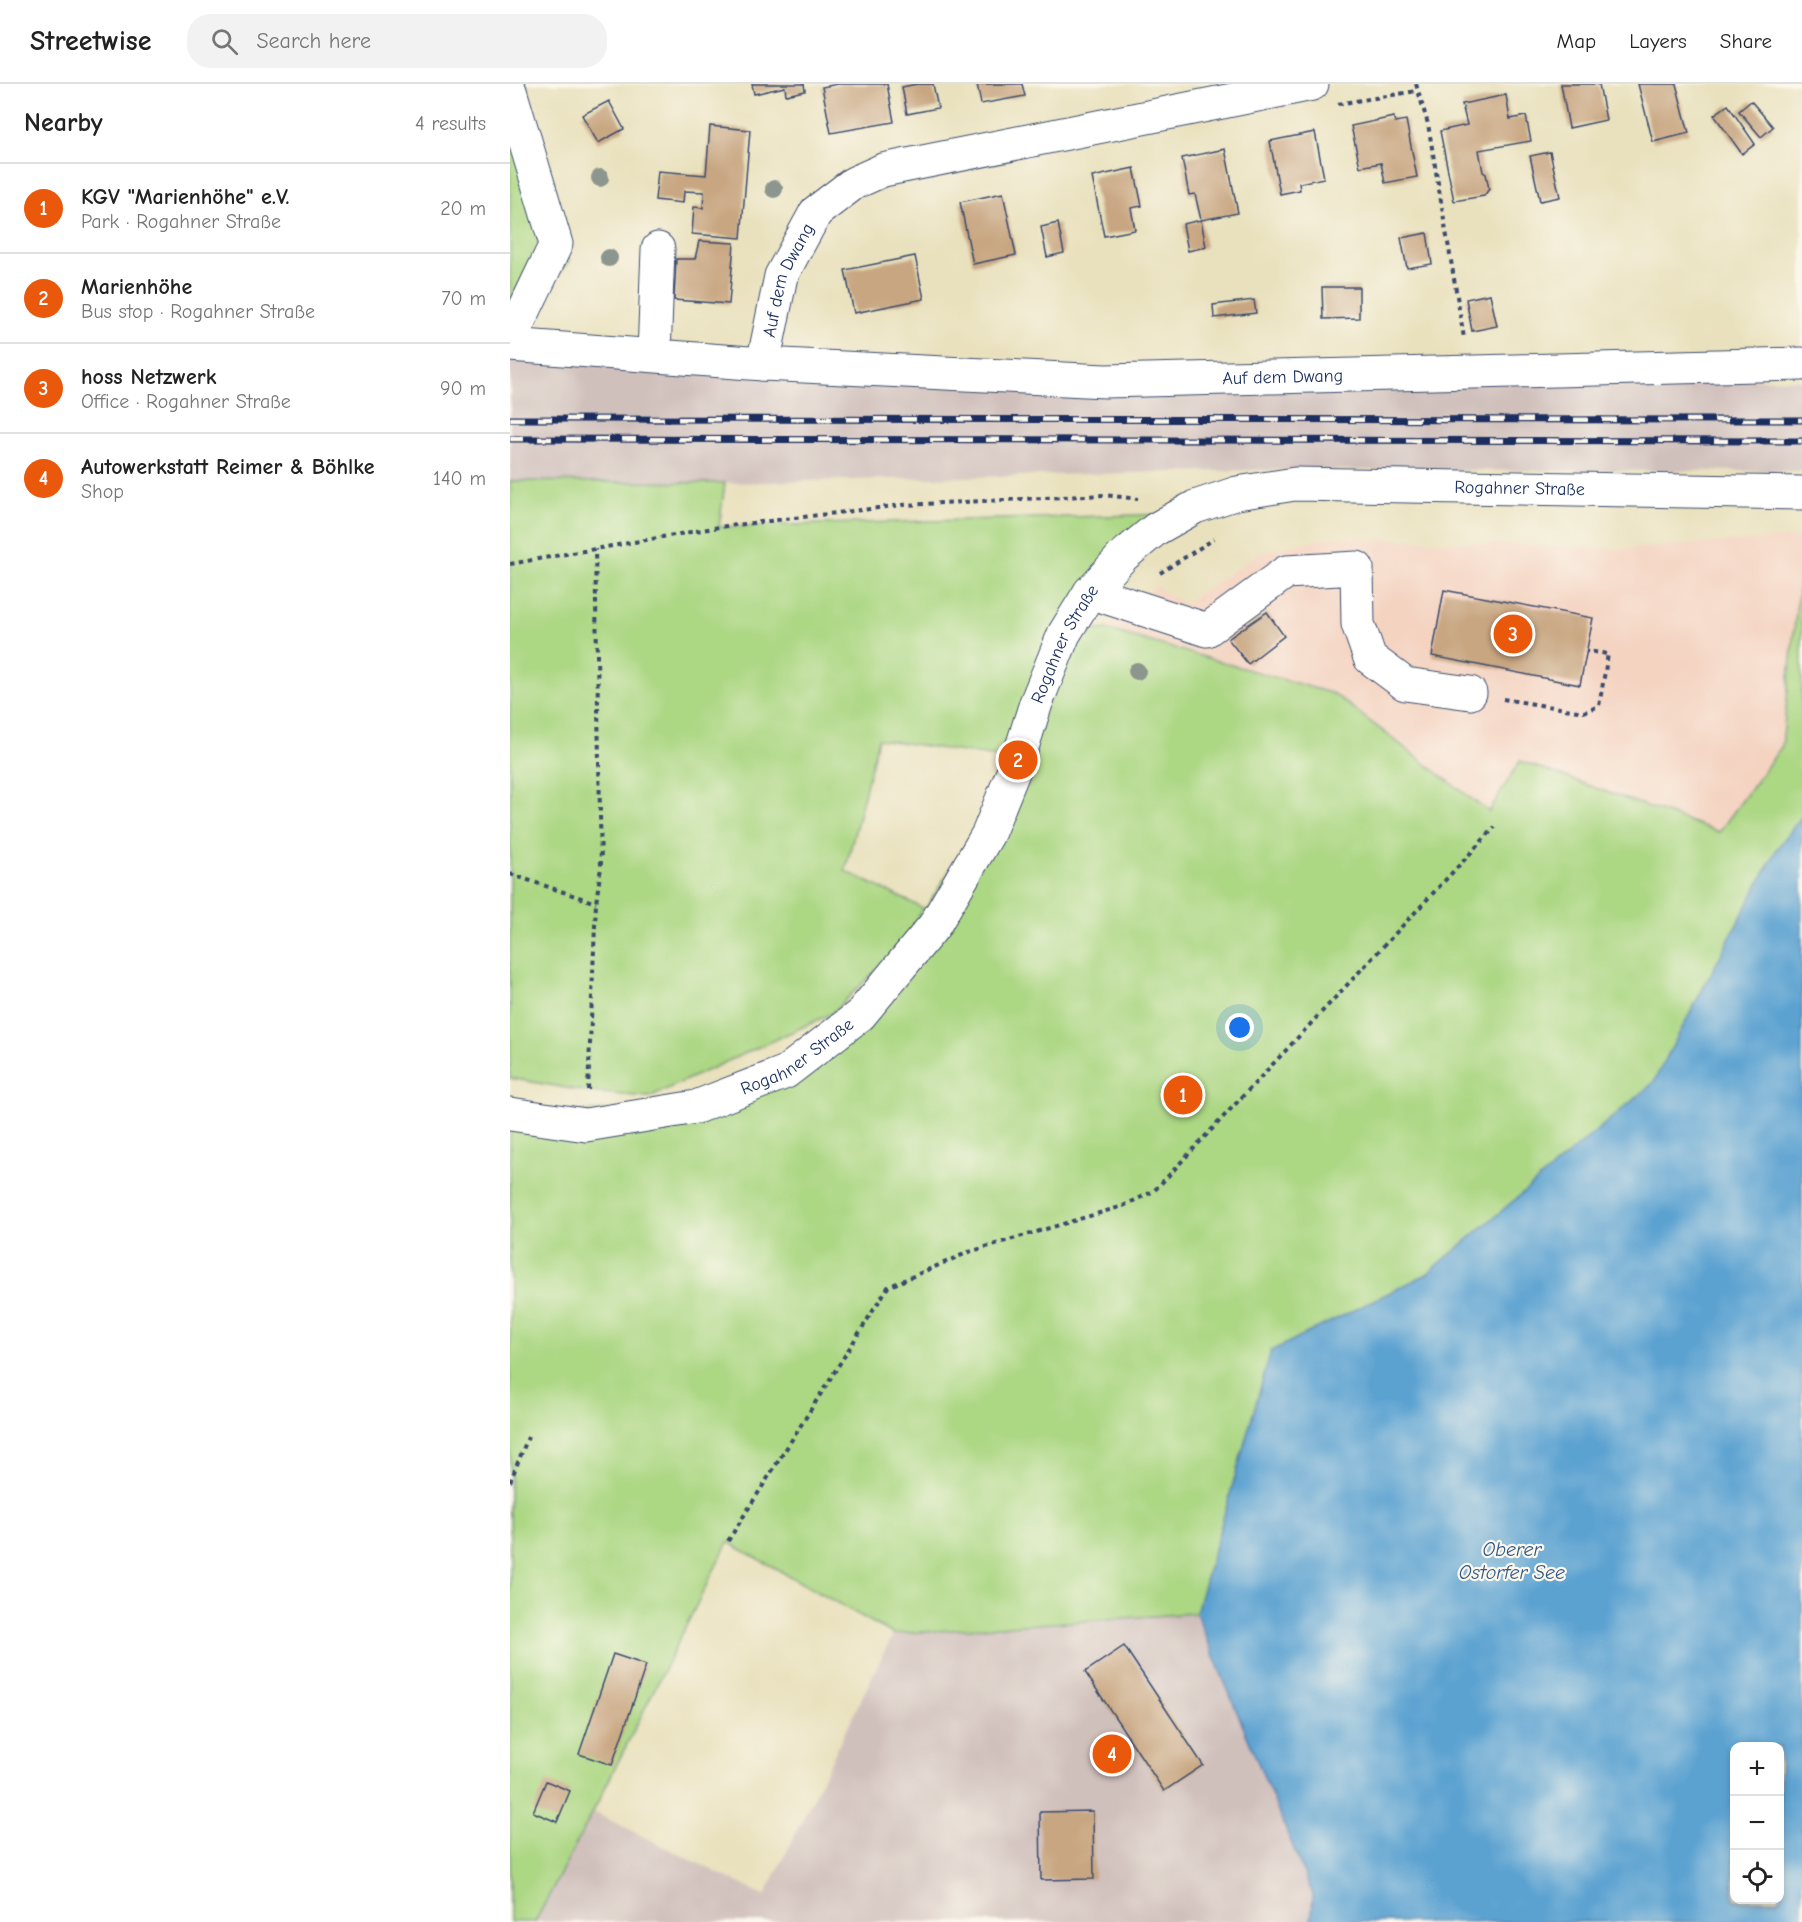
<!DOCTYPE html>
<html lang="en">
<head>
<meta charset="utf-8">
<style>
	:root { --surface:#fff; --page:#f2f2f2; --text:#222; --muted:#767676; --line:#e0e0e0; --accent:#ea580c }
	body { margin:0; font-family:"Comic Neue",sans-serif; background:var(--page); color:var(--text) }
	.controls { position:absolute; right:18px; bottom:18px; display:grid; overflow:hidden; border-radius:12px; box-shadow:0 3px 9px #0003 }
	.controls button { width:54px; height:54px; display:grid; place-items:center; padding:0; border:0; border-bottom:2px solid var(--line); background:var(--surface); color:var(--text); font:30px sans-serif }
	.you { position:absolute; left:730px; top:944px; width:21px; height:21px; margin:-15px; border:4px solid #fff; border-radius:50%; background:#1a73e8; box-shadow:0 0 0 9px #1a73e833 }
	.badge { display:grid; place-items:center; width:39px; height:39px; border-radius:50%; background:var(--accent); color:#fff; font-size:20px; font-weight:700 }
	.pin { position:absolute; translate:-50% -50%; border:3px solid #fff; box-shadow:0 2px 6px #0006 }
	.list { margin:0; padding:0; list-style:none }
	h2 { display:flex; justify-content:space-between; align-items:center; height:78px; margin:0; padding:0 24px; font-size:26px }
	h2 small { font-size:20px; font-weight:400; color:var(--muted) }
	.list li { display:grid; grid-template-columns:39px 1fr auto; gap:18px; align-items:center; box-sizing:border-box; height:90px; padding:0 24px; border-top:2px solid var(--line) }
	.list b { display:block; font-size:22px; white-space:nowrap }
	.list p { margin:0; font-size:20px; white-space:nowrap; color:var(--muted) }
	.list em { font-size:20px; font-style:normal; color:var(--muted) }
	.icon { flex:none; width:33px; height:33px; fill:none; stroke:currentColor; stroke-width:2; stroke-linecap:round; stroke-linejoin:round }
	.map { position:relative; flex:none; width:1292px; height:1838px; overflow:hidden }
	header { display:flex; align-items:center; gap:36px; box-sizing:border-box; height:84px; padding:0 30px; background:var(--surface); border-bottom:2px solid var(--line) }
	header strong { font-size:28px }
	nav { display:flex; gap:33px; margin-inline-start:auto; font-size:21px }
	.search { width:420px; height:54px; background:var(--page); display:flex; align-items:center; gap:15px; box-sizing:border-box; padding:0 21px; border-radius:24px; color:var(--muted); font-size:22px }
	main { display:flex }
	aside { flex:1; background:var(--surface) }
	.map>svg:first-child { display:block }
	.built { fill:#f4d3c1 }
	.industrial { fill:#d0c0bc }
	.green { fill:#acd783; stroke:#648370; stroke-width:1.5 }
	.water { fill:#5ba2d1; stroke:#3b6898; stroke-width:1.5; fill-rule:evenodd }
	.building { fill:#c8a681 }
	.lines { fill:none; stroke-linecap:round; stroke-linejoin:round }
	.minor-casing { stroke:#3a4a6c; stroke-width:35 }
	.path { stroke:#3a4a6c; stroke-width:4; stroke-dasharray:4.5 4.5; stroke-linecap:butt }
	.minor { stroke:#fff; stroke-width:33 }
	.rail-casing { stroke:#1b2f5e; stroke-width:7 }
	.rail { stroke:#fbf7ec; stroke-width:4.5; stroke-dasharray:14; stroke-linecap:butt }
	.tree { fill:#8c968e }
	.labels { text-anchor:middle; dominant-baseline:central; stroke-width:4.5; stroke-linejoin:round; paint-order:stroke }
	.street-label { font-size:18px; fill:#1b2f5e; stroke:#fbf7ec }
	.water-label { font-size:20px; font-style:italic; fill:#315786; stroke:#fbf7ec }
</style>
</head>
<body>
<header>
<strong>Streetwise</strong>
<div class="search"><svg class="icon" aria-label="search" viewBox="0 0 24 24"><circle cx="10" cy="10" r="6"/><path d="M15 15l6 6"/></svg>Search here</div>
<nav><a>Map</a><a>Layers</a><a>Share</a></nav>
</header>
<main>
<aside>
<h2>Nearby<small>4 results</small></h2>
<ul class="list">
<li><span class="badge">1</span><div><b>KGV &quot;Marienhöhe&quot; e.V.</b><p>Park · Rogahner Straße</p></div><em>20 m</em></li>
<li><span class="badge">2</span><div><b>Marienhöhe</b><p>Bus stop · Rogahner Straße</p></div><em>70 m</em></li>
<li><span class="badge">3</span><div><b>hoss Netzwerk</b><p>Office · Rogahner Straße</p></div><em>90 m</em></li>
<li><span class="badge">4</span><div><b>Autowerkstatt Reimer &amp; Böhlke</b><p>Shop</p></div><em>140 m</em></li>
</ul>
</aside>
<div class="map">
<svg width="1292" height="1838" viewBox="0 0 1292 1838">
	<rect width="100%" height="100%" fill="#fbf7ec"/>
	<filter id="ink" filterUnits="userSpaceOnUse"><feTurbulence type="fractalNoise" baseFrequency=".0167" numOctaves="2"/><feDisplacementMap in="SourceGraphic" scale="12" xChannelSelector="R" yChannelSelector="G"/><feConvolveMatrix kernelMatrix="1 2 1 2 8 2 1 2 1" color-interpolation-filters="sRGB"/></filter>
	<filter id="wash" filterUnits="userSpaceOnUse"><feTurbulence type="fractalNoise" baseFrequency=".008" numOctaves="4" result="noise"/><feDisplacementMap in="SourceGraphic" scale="24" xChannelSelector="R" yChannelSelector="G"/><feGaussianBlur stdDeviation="1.35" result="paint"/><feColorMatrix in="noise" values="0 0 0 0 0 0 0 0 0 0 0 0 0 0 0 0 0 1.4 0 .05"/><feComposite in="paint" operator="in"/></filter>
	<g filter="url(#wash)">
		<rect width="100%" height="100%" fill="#e9e1bd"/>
		<!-- built -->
		<polygon class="built" points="823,453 1111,465 1292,453 1292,470 1272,663 1210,748 1010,677 980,728 824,610 596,545 646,502 674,520 751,468"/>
		<!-- industrial -->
		<g class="industrial">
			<polygon points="0,261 253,280 1292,296 1292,387 746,386 215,399 0,397"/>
			<polygon points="686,1529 804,1811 801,1838 25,1838 83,1728 255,1812 383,1550"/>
		</g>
		<!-- green -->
		<g class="green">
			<polygon points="0,0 16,0 59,177 0,257"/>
			<polygon points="0,397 215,399 209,443 663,430 555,550 596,545 824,610 979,728 1010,677 1209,748 1272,662 1292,470 1292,732 1267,765 1143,999 917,1190 761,1267 686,1529 383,1550 218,1458 83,1728 25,1838 0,1838 0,1030 186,1023 350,931 508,676 368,655 335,787 413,824 392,861 321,930 139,1013 79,1008 0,994"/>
		</g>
		<!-- water -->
		<path class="water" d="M1292,732v1106h-491l2,-27 -117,-282 75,-262 156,-77 226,-191 124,-234zM1224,1662h46v154h-46z"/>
		<g id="blocks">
			<!-- building -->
			<g class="building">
				<polygon points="242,0 294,0 295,7 276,11 275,3 244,10"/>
				<polygon points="328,0 377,0 384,38 321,49 312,3"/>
				<polygon points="407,0 423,0 428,24 397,30 392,3"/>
				<polygon points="467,0 512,0 515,12 471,20"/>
				<polygon points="1051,0 1089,0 1096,36 1059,44"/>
				<polygon points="1128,0 1166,0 1179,49 1143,58"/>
				<polygon points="996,11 1000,35 1016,32 1021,57 969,66 973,88 976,90 979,105 974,112 944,117 930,47 957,41 952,20"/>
				<polygon points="99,17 114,45 88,59 72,31"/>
				<polygon points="1241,17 1263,43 1251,53 1229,27"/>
				<polygon points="1218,21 1245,60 1232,70 1204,31"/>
				<polygon points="884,33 885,38 896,36 907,93 875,99 871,79 850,83 841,42"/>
				<polygon points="200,42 240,46 231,154 182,150 184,123 193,124 194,108 174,107 173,119 145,116 148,87 196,91"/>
				<polygon points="805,48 814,94 789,99 790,106 770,110 760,57"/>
				<polygon points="715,65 728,129 691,136 696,163 678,167 673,140 691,136 685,110 679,111 672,74"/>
				<polygon points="1040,68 1050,113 1030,117 1020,72"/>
				<polygon points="624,84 632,122 621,124 625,146 594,152 582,93"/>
				<polygon points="493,109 506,171 463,180 450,118"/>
				<polygon points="548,139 554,169 537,173 531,143"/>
				<polygon points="917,149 922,180 897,184 891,154"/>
				<polygon points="189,157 224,159 219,220 164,216 166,175 185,175"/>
				<polygon points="405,172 414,215 344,229 335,186"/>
				<polygon points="812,203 849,203 849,234 813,235"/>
				<polygon points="980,210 987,242 962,247 956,215"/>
				<polygon points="744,216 746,229 704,234 703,221"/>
				<polygon points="934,506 1083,534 1070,601 922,572"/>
				<polygon points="757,528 774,552 738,580 718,555"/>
				<polygon points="614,1562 693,1681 654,1707 575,1588"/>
				<polygon points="103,1570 136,1581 102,1681 69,1670"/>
				<polygon points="36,1697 60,1707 47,1738 23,1728"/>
				<polygon points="583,1727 584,1795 531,1796 530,1728"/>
			</g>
		</g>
	</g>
	<g filter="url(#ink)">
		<use href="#blocks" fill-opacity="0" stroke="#3a4a6c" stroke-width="1.5"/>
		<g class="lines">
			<!-- minor casing -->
			<g class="minor-casing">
				<g id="minor">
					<polyline points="0,7 46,160 0,256"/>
					<path id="s1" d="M0,261l253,19 342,17 697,-17"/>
					<polyline points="144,271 148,165"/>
					<path id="s2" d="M253,280l18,-88 35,-64 38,-29 29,-13 429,-86"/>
					<polyline points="580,508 697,546 776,488 847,484 848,540 860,574 895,600 960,609"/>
					<path id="s3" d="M0,1030l76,11 110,-18 90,-35 74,-57 74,-89 54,-92 30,-74 18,-57 28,-69 26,-42 33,-36 33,-27 39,-22 42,-14 58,-9 507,9"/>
				</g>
			</g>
			<!-- path -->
			<g class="path">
				<polyline points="906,0 918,40 954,254"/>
				<polyline points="828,20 907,7"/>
				<polyline points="0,480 209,443 393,421 594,411 628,415"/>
				<polyline points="650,489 704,455"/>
				<polyline points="993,615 1074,628 1089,622 1098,570 1077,567"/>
				<polyline points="0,790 86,819"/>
				<polyline points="78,1006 86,819 91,783 85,465"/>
				<polyline points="0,1398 18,1353"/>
				<polyline points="218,1457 378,1203 459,1168 613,1122 644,1107 985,743"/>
			</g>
			<!-- minor -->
			<use href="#minor" class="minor"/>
			<!-- rail casing -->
			<g class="rail-casing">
				<g id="rail">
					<polyline points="0,335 1292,336"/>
					<polyline points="0,355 1292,357"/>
				</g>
			</g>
			<!-- rail -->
			<use href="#rail" class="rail"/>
		</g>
		<!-- trees -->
		<g class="tree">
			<circle cx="90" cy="94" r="9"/>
			<circle cx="264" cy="105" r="9"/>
			<circle cx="99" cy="174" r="9"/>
			<circle cx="627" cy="587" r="9"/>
		</g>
	</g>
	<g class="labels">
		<!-- street labels -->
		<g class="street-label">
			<text stroke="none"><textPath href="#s2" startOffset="88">Auf dem Dwang</textPath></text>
			<text stroke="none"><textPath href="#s1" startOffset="774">Auf dem Dwang</textPath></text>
			<text stroke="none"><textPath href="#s3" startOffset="1328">Rogahner Straße</textPath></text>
			<text stroke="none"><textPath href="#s3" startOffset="806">Rogahner Straße</textPath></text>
			<text stroke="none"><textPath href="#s3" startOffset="302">Rogahner Straße</textPath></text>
		</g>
		<!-- water labels -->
		<g class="water-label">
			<text x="1002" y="1465">Oberer<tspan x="1002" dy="23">Ostorfer See</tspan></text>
		</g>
	</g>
</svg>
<div class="controls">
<button>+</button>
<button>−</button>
<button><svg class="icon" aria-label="locate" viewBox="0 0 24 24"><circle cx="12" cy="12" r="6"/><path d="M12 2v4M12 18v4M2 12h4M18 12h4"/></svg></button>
</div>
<div class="you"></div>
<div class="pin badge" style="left:673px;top:1011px">1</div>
<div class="pin badge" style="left:508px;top:676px">2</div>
<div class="pin badge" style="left:1003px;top:550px">3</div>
<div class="pin badge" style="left:602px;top:1670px">4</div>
</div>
</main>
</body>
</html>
